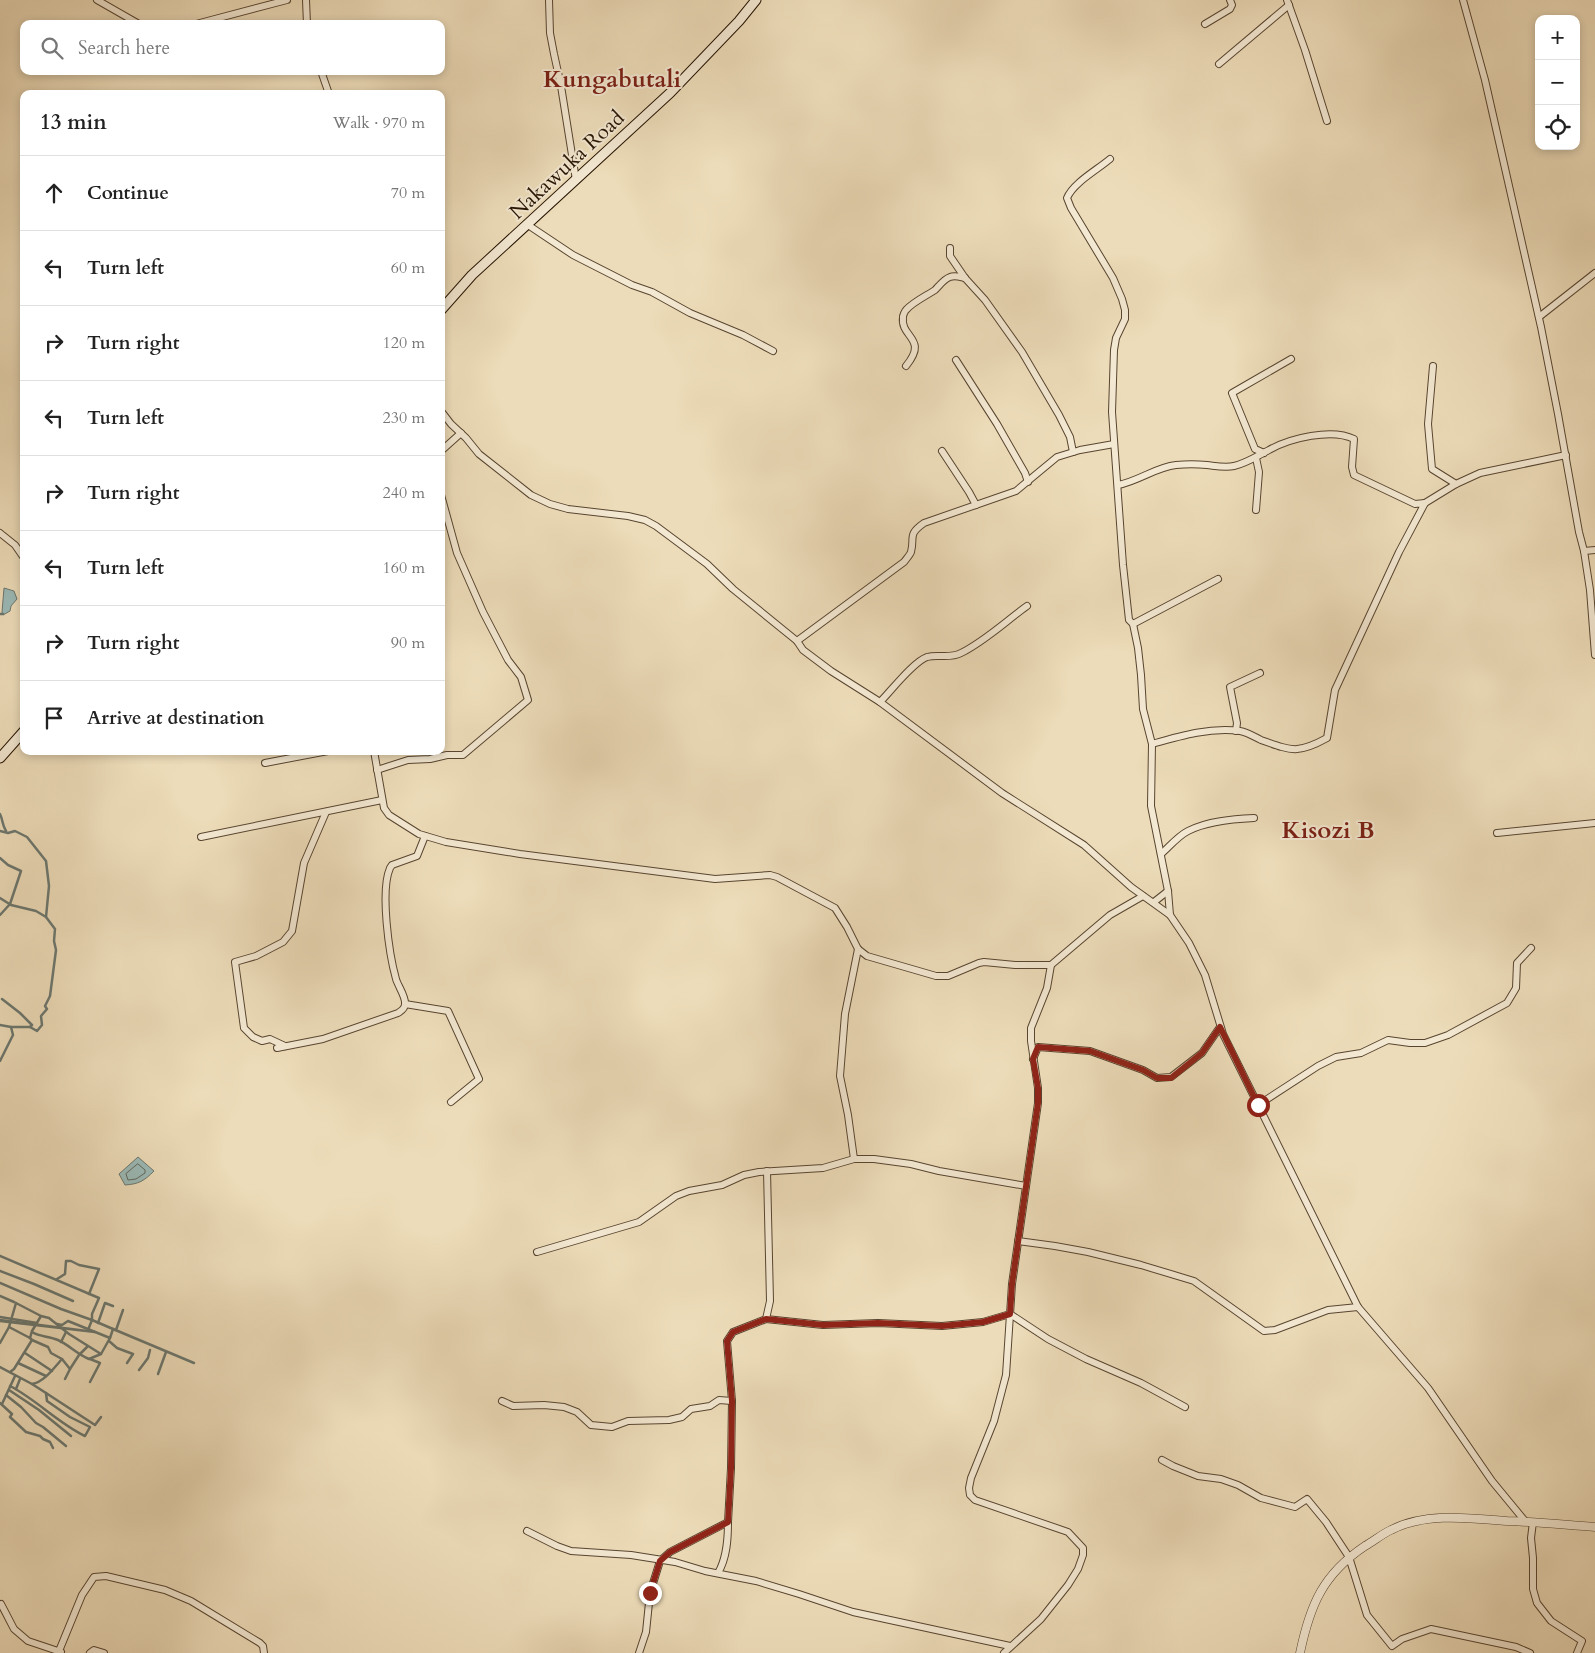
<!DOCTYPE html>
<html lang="en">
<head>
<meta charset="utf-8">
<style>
	:root { --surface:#fff; --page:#f6f6f6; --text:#222; --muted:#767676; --line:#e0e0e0 }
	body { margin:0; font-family:Cardo,serif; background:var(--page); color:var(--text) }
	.controls { position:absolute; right:15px; top:15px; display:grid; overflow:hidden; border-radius:10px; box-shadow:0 2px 8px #0003 }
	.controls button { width:45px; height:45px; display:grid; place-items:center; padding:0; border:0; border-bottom:1px solid var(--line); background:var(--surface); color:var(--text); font:25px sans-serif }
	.stop { position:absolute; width:15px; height:15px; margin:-11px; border:4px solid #8f2418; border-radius:50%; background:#fff }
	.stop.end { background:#8f2418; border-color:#fff; box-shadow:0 1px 5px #0008 }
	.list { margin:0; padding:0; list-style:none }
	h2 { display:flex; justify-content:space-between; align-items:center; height:65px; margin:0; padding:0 20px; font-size:21px }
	h2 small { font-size:16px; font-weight:400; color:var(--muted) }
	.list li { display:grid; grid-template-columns:32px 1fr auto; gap:15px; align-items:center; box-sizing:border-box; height:75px; padding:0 20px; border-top:1px solid var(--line) }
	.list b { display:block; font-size:19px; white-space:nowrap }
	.list em { font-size:16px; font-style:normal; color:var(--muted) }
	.icon { flex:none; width:28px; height:28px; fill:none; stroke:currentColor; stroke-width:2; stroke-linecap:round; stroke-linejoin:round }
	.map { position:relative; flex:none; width:1595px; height:1653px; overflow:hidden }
	.search { position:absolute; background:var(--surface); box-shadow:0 2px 8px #0003; left:20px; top:20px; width:425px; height:55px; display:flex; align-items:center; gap:12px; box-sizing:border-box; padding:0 18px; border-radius:10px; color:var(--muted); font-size:19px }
	.panel { position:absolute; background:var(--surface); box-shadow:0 2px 8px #0003; left:20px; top:90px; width:425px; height:665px; border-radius:10px }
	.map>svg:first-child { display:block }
	.water { fill:#9bbab7; stroke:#6c776f }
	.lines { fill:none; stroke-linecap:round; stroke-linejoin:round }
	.shore { stroke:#60665c; stroke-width:1 }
	.stream { stroke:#6c776f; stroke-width:2.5 }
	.minor-casing { stroke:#584530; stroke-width:8 }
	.tertiary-casing { stroke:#584530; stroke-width:9 }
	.secondary-casing { stroke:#261302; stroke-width:11 }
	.minor { stroke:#f3e8d2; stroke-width:6 }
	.tertiary { stroke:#f3e8d2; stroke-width:8 }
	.secondary { stroke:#f3e8d2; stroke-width:9 }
	.route { stroke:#8f2418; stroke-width:6 }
	.labels { text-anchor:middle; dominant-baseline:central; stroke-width:4; stroke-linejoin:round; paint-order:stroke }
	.street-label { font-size:21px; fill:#261302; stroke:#f3e8d2 }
	.quarter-label { font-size:24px; font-weight:bold; fill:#7a1f14; stroke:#f3e8d2 }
</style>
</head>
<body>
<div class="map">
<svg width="1595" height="1653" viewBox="0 0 1595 1653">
	<rect width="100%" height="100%" fill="#eddcb9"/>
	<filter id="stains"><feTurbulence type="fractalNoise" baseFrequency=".004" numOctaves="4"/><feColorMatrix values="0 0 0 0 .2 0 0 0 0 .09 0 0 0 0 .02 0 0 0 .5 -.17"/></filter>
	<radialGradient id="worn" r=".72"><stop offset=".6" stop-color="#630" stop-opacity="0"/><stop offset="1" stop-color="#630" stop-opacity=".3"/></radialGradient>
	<!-- water -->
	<g class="water">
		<polygon points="4,588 14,591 17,599 11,606 10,611 3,615 2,612"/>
		<path d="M138,1157l16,14c-10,10 -15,13 -29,14l-6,-11z"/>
	</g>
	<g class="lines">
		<!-- shore -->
		<polygon class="shore" points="138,1164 145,1170 145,1173 136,1179 128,1180 126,1174"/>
		<!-- stream -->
		<g class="stream">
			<polyline points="0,614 3,614"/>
			<path d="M0,814c3,6 2,11 6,17"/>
			<polyline points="0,831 8,833 15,831 27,837 46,861 49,886 46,917 55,929 54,941 56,950 50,996 45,1006 47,1009 41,1016 42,1025 37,1031 30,1027 11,1027 13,1035 0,1061"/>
			<polyline points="0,858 8,865 21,871 10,904 0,915"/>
			<polyline points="0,898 11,905 36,911 46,917"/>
			<polyline points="2,999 20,1013 32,1025 30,1027"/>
			<polyline points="0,1025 11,1027"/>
			<polyline points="0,1256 99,1298 92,1314 92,1320 61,1309 0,1283"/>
			<polyline points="0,1271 34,1284 73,1301"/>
			<polyline points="57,1279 65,1274 66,1261 71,1261 79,1265 99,1269 89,1294"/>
			<polyline points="0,1296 14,1302 16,1303 41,1316 32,1331 30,1338 9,1327 16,1303"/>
			<polyline points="0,1317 37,1323"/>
			<polyline points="0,1320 95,1332 0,1321"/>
			<polyline points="98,1323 105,1303 113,1306"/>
			<polyline points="57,1324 62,1325 68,1321 110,1338 101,1354"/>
			<polyline points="113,1329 194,1363"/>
			<polyline points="88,1330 92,1320 113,1329 110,1338"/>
			<polyline points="116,1330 123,1310"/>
			<path d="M32,1332c8,5 17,4 26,8 11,5 19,14 31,19l12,-5 -32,-20 -20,-16 -8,-2"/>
			<polyline points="109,1341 117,1348 133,1354 127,1363"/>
			<polyline points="61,1342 66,1332"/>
			<polyline points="0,1343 9,1327"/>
			<polyline points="25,1353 52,1371"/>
			<polyline points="62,1359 70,1369 79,1355 87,1347"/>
			<polyline points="90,1359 100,1363 90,1382"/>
			<polyline points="18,1363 46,1376"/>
			<path d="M0,1367l32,17c12,-2 22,-16 30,-25l-11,-6 -3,-6 -16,-7 -2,-2"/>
			<polyline points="139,1370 148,1358 150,1350"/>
			<polyline points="10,1372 14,1369 32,1340"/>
			<polyline points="158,1374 166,1352"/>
			<polyline points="65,1379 70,1369"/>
			<path d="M10,1386c27,14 48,37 75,50l5,-9 -20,-10 -23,-16 -1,-8 -14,-9"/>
			<polyline points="16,1389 20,1379"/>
			<polyline points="9,1390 39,1410 71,1436"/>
			<polyline points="46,1393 95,1425 101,1417"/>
			<polyline points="6,1395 21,1407 36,1423 43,1427 66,1446"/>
			<polyline points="0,1403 12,1414 10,1417 26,1432 40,1436 43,1439 50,1442 53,1448"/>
			<polyline points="2,1404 15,1376"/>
		</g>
		<!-- minor casing -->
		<g class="minor-casing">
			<g id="minor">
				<polyline points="97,0 139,24"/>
				<polyline points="306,0 307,24"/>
				<polyline points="549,0 550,33 554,54 561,86 576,180"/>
				<polyline points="1287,0 1305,50 1327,121"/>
				<polyline points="1463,0 1485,80 1541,327 1558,414 1579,532 1584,551 1590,590 1595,655"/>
				<polyline points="196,24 287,0"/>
				<polyline points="1205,24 1230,9 1232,5 1230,0"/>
				<polyline points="1219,64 1289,5"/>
				<polyline points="321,71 329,94"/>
				<path d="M1110,159c-13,11 -37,24 -43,39l4,10 42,70 9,21 3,11v9l-9,19 -2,12 -2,62 11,153 6,55 4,4 5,24 3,27 2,34 9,35 -1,62 17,85 2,24"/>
				<polyline points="528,225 573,255 632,285 652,292 690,313 743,335 773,351"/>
				<polyline points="950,248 950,256 965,278 985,300 1022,352 1059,415 1070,437 1073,452"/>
				<polyline points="1539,317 1595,273"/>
				<polyline points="956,360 997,424 1025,473 1028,482"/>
				<path d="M906,366c23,-28 -6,-28 -3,-49 0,-2 2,-6 3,-7 7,-8 20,-14 29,-20 4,-4 9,-11 15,-13 5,-2 10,0 15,1"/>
				<polyline points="1433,366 1428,424 1432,469 1456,484"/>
				<polyline points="441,411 451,424 466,438 479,454 531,495 550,504 568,509 628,516 645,520 656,526 707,564 733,589 797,641 803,650 831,671 880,702 1002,793 1084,845 1131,887 1170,915 1189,943 1205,975 1223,1034 1358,1307 1428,1388 1492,1481 1525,1521"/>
				<polyline points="441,451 461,433"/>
				<polyline points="942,451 969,492 976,505"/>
				<polyline points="1264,453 1255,449 1232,393 1291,359"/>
				<path d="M1118,485c21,-4 38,-18 58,-20 10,-1 21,-1 31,0 9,1 18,3 27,1 13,-3 23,-10 35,-16 21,-12 63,-22 85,-11l-2,28 2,8 61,29 10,-1 -26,49 -64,138 -8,48c-29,16 -35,13 -66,2 -6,-3 -14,-8 -21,-9 -30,-4 -60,5 -88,13"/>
				<polyline points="1425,503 1456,484 1480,473 1566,455"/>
				<polyline points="1256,510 1259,472 1256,458"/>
				<polyline points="0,533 15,545 24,558"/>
				<polyline points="1584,551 1595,550"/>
				<polyline points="1133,624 1218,579"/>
				<path d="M797,641l107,-79c2,-3 6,-7 7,-10 4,-15 -4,-17 13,-29l92,-32 41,-34 23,-7 34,-6"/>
				<path d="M880,702c11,-11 33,-40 47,-45 11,-3 23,2 34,-4 24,-12 45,-32 66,-47"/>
				<polyline points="1236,731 1237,723 1230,687 1260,673"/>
				<polyline points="374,751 384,808 389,815 419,834 446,842 520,854 715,879 770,875 777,877 835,908 847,927 858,949 867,956 936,976 948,976 979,963 984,962 1015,965 1051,965"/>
				<polyline points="265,763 328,751"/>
				<polyline points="377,770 408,760 430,759 447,755 463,755 528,700 521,677 508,660 483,612 457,553 441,495"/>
				<polyline points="1497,833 1595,823"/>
				<polyline points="201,837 382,800"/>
				<path d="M1161,854c8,-7 17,-18 27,-23 19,-10 45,-12 66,-13"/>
				<polyline points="1154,902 1168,891"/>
				<polyline points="405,1004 448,1011 479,1079 451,1102"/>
				<polyline points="285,1046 270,1039 262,1041 253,1037 244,1028 235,962 256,956 283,942 292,931 304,863 326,812"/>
				<path d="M277,1048l46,-9 75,-26c3,-2 7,-4 7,-9 1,-7 -7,-18 -9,-25 -7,-25 -16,-88 -6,-111l2,-3 25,-9 8,-20"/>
				<polyline points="1033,1059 1038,1047 1090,1051 1143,1070 1157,1078 1171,1077 1202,1053 1220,1027"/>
				<polyline points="1258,1105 1318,1066 1336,1057 1361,1053 1388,1040 1410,1043 1425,1043 1448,1035 1507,1003 1516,988 1517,963 1531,948"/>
				<polyline points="854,1159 848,1115 840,1076 845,1014 858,949"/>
				<polyline points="1018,1241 1055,1246 1088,1252 1141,1265 1194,1281 1264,1331 1275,1330 1328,1310 1358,1307"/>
				<polyline points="537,1252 639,1222 676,1196 689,1191 722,1185 744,1175 759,1172 823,1168 854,1159 874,1159 911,1164 939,1171 1026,1186"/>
				<polyline points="766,1319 823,1325 878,1323 942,1326 983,1322 1010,1314 1048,1339 1086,1359 1141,1383 1185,1407"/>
				<polyline points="502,1401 513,1406 544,1405 564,1407 577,1412 591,1425 612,1427 628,1421 669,1420 682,1417 691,1409 710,1406 719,1400 732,1401"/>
				<polyline points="1162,1460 1173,1466 1198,1476 1221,1479 1238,1485 1261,1498 1295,1507 1307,1499 1326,1522 1349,1557 1367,1615 1392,1646 1402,1639 1431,1629 1516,1647 1530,1653"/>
				<polyline points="1533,1522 1531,1538 1533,1558 1533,1589 1537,1603 1551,1621 1582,1641 1577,1653"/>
				<polyline points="527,1531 557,1546 571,1551 631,1555 675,1562 705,1571 756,1581 799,1594 853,1612 1010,1646"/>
				<path d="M718,1573c9,-15 10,-34 10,-51"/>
				<polyline points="1,1604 14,1629 28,1641 61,1652"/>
				<polyline points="59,1651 82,1595 94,1577 106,1576 165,1590 191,1601 260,1643 263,1646 264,1653"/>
				<polyline points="90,1653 94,1650 104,1653"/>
				<polyline points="639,1653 646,1632 650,1593 660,1561 670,1552 728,1522 731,1468 732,1401 727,1341 733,1332 766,1319 770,1301 767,1171"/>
				<polyline points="1004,1653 1041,1619 1068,1585 1078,1569 1083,1555 1083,1548 1068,1532 975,1500 970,1495 969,1488 971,1478 994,1421 1006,1375 1012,1284 1038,1103 1038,1088 1031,1041 1031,1028 1047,988 1051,965 1110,915 1143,896"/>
			</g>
		</g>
		<!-- tertiary casing -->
		<g class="tertiary-casing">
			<path id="tertiary" d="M1300,1653c10,-48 23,-79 65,-107 9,-5 17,-12 26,-16 34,-18 80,-12 116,-9 30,1 59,4 88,6"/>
		</g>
		<!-- secondary casing -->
		<g class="secondary-casing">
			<g id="secondary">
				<polyline points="441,310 472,275 670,93 739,21 756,0"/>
				<polyline points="0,758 24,731"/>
			</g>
		</g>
		<!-- minor -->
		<use href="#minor" class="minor"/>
		<!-- tertiary -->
		<use href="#tertiary" class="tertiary"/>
		<!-- secondary -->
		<use href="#secondary" class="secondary"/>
	</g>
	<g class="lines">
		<!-- route -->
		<polyline class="route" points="650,1593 660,1561 670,1552 728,1522 731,1468 732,1401 727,1341 733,1332 766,1319 823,1325 878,1323 942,1326 983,1322 1010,1314 1012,1284 1038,1103 1038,1088 1033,1059 1038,1047 1090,1051 1143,1070 1157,1078 1171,1078 1202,1053 1220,1027 1258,1105"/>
	</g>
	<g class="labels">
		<!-- street labels -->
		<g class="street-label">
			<text transform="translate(567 165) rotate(-43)">Nakawuka Road</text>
		</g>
		<!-- quarter labels -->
		<g class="quarter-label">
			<text x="612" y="79">Kungabutali</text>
			<text x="1328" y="830">Kisozi B</text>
		</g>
	</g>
	<rect width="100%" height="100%" filter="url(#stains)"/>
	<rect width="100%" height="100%" fill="url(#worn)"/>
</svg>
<div class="controls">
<button>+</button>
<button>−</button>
<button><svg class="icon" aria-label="locate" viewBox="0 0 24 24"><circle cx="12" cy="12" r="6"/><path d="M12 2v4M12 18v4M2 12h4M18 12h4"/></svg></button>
</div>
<div class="stop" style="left:1258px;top:1105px"></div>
<div class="stop end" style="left:650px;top:1593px"></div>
<div class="search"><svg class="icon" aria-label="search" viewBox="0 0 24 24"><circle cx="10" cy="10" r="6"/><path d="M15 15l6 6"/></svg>Search here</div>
<section class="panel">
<h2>13 min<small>Walk · 970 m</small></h2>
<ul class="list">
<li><svg class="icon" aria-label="ahead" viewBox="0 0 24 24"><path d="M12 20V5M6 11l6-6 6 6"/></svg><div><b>Continue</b></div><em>70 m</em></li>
<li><svg class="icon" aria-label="left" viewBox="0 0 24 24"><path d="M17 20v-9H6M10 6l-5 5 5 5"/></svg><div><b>Turn left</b></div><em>60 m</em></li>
<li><svg class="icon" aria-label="right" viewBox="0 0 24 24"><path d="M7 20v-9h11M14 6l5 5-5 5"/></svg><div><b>Turn right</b></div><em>120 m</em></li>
<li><svg class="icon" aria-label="left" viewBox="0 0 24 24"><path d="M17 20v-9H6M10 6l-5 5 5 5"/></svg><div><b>Turn left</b></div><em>230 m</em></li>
<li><svg class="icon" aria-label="right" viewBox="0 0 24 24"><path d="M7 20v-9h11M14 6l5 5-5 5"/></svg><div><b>Turn right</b></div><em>240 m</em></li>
<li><svg class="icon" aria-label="left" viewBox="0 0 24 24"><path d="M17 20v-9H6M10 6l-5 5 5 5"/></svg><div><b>Turn left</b></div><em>160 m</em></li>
<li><svg class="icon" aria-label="right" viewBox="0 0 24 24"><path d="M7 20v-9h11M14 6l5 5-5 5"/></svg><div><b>Turn right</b></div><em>90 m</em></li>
<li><svg class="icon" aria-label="arrive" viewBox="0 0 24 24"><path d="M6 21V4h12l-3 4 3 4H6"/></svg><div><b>Arrive at destination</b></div></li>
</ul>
</section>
</div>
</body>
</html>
